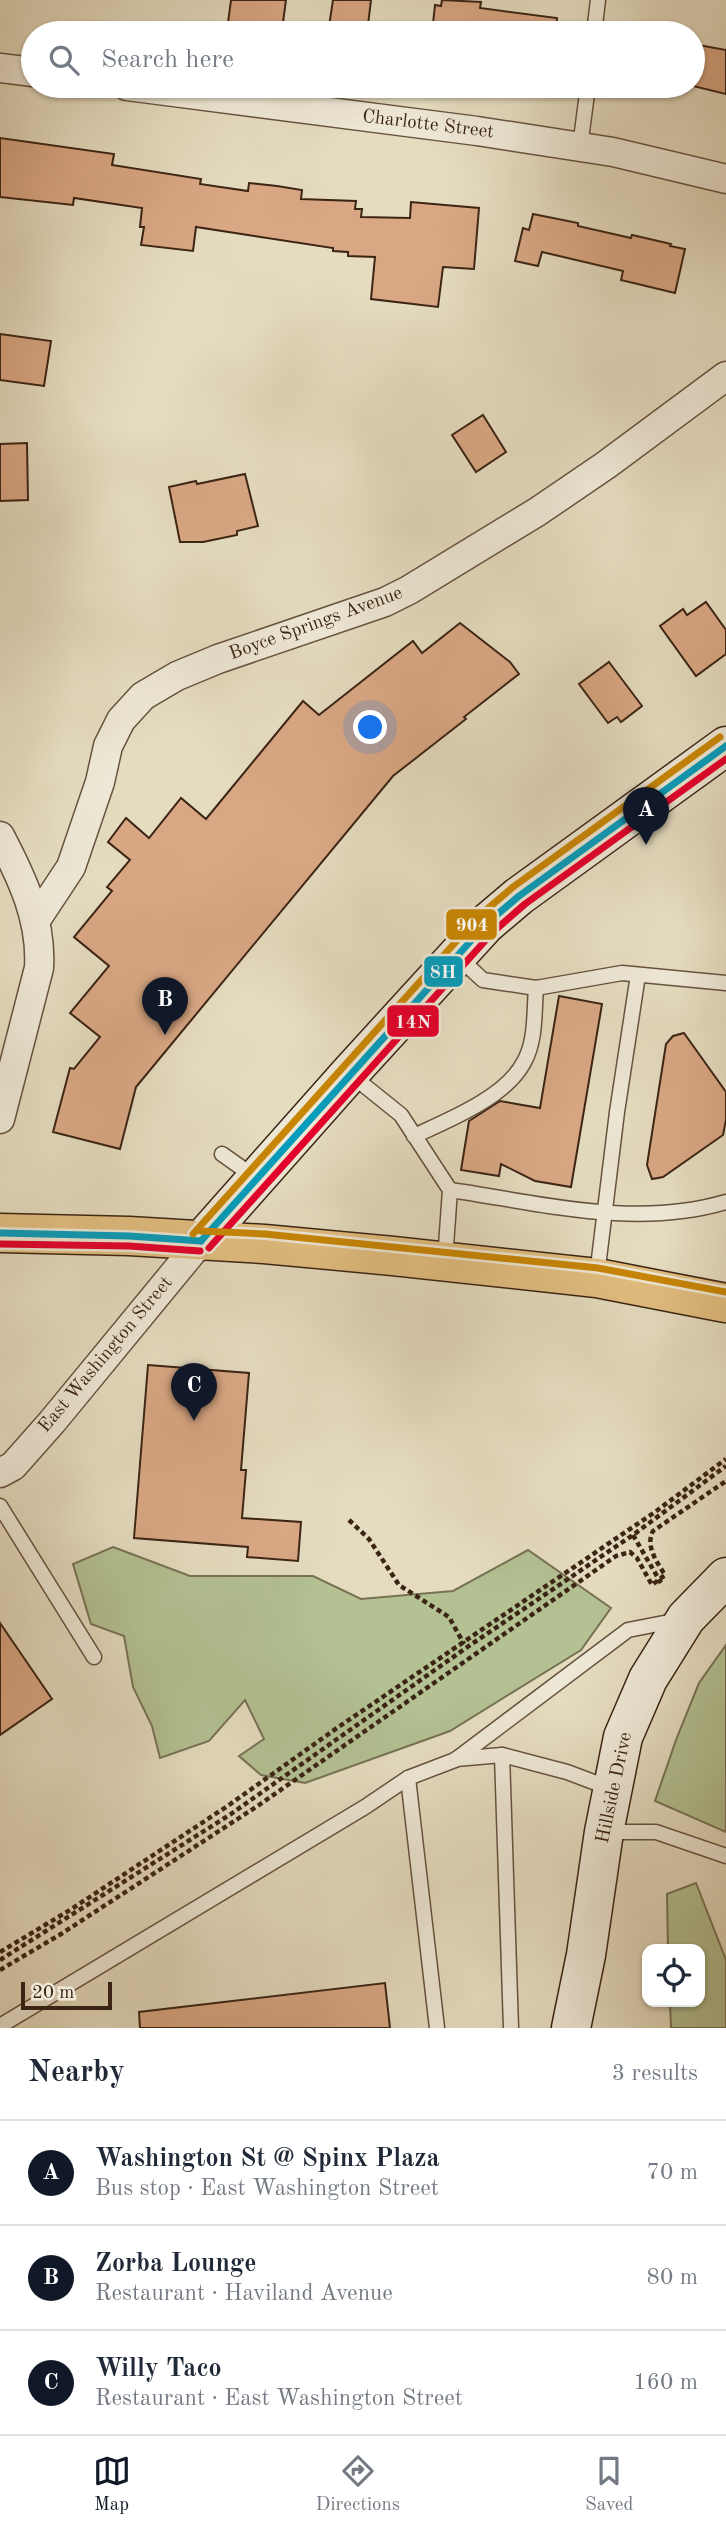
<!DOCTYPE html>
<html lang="en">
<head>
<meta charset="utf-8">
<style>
	:root { --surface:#fff; --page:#f6f6f7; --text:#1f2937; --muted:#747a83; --line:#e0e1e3; --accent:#111827 }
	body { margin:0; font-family:"Old Standard TT",serif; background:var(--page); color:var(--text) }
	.controls { position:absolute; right:21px; bottom:21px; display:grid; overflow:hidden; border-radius:14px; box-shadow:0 2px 5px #0004 }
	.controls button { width:63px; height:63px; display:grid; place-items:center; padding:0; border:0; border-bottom:2px solid var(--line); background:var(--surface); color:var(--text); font:35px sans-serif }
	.scale { position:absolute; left:21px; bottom:18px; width:91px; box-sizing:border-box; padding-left:7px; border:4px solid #3b2414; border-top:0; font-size:19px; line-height:24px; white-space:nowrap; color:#3b2414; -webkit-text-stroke:5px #eee8d6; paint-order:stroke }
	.you { position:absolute; left:371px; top:728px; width:24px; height:24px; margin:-18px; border:5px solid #fff; border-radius:50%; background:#1a73e8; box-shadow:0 0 0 10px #1a73e833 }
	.badge { display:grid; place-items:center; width:46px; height:46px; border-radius:50%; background:var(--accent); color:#fff; font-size:23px; font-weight:700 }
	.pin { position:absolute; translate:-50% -58px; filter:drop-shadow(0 2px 4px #0008) }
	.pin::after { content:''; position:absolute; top:37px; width:24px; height:21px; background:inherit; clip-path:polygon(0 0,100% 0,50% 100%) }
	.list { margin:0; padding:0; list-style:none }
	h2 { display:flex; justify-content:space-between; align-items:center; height:91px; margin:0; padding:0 28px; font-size:30px }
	h2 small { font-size:23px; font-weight:400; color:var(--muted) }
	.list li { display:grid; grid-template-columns:46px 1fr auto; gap:21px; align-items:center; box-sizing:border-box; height:105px; padding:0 28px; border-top:2px solid var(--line) }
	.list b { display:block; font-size:26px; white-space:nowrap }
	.list p { margin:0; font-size:23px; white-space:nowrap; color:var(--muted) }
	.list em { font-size:23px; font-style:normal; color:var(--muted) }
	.icon { flex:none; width:38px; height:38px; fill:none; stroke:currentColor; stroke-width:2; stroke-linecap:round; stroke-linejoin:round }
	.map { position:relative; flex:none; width:726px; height:2028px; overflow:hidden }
	.search { position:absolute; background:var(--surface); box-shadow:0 2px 5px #0004; left:21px; right:21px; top:21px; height:77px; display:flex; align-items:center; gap:18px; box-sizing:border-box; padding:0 24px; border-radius:38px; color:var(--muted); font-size:26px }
	.sheet { height:406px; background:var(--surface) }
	nav { display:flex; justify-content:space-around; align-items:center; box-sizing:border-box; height:98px; border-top:2px solid var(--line); background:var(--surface); font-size:19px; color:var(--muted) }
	nav a { display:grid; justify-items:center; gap:4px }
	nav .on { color:var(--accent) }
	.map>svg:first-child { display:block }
	.green { fill:#b3c193; stroke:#777254; stroke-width:2 }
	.building { fill:#d9a784; stroke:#3b2414; stroke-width:2 }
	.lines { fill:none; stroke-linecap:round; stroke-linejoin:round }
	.lane-casing { stroke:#66523f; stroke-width:17 }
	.street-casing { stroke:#66523f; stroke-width:31 }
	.secondary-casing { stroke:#3b2414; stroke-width:41 }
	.primary-casing { stroke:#3b2414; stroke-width:41 }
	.path { stroke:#3b2414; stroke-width:4.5; stroke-dasharray:5 3.5; stroke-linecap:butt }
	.lane { stroke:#eee8d6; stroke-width:14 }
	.street { stroke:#eee8d6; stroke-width:28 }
	.secondary { stroke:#eee8d6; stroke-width:38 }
	.primary { stroke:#e2be80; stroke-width:38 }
	.bus-1-casing { stroke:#eee8d6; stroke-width:12 }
	.bus-2-casing { stroke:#eee8d6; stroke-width:12 }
	.bus-3-casing { stroke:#eee8d6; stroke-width:12 }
	.bus-1 { stroke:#069cbb; stroke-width:7 }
	.bus-2 { stroke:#e4002b; stroke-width:7 }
	.bus-3 { stroke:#c88605; stroke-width:7 }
	.labels { text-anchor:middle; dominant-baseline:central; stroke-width:5; stroke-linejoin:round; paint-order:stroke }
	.street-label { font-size:19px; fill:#3b2414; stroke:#eee8d6 }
	.line-badge { stroke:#eee8d6; stroke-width:2.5 }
	.badge-label { font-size:19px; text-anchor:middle; font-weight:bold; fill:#fff }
</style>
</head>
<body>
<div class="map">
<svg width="726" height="2028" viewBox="0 0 726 2028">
	<rect width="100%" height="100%" fill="#e5dcc0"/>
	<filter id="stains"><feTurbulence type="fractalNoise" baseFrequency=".00286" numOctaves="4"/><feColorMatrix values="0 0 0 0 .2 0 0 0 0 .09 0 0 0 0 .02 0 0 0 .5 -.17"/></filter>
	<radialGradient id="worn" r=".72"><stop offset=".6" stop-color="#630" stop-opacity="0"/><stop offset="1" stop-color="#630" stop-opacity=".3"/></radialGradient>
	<!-- green -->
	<g class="green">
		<polygon points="113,1547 190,1576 313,1576 361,1599 453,1591 528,1550 611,1608 581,1650 450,1731 305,1783 261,1775 239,1756 264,1739 245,1700 209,1741 160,1758 152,1726 133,1687 124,1636 91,1624 73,1564"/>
		<polygon points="726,1645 726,1832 655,1801 676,1740 699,1683"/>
		<polygon points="696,1883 726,1960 726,2028 671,2028 670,2002 700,2002 700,1949 668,1949 667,1894"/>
	</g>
	<!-- building -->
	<g class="building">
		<polygon points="231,0 286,0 282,30 228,23"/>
		<polygon points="333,0 371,0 367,33 328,33"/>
		<polygon points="442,0 481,2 480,8 557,18 556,33 432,33 435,5 441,6"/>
		<polygon points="693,44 726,50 726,94 693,86"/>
		<polygon points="0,138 114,154 112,165 201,179 200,184 248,191 249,183 277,186 302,190 301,199 356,201 355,209 362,209 361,217 410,218 411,202 479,208 474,269 443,267 438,307 371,299 375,257 348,256 348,252 333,251 333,248 196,227 193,251 141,245 144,227 140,227 142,208 74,198 73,205 0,197"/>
		<polygon points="533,214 578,223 578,226 631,238 632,235 671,244 670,246 685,249 675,293 621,280 623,271 542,252 538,266 515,261 523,228 529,230"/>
		<polygon points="0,334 51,341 44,386 0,380"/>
		<polygon points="483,415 506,452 476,472 452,435"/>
		<polygon points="27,443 28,500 0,501 0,444"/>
		<polygon points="245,474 258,526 237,531 237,535 203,542 180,542 169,487 196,481 197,484"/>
		<polygon points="706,602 726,630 726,654 696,676 660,626 683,609 687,615"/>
		<polygon points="460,623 510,662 519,674 464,717 466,719 393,776 136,1087 120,1149 53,1132 70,1068 74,1069 100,1037 70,1013 109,966 74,937 112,891 107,887 130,860 108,842 126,818 149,838 181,798 206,819 303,701 319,715 413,641 422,653"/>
		<polygon points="609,662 642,706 621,722 617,717 608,723 579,684"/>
		<polygon points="559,996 602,1004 571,1187 535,1181 501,1164 499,1176 461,1170 469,1121 500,1101 540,1108"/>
		<polygon points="684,1033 726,1092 726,1120 723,1135 663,1177 652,1179 647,1165 666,1044 673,1036"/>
		<polygon points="148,1365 249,1373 241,1470 246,1470 242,1518 301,1522 298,1561 247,1557 248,1547 134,1538"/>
		<polygon points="0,1623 52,1699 0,1735"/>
		<polygon points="385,1983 390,2028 140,2028 139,2012"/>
	</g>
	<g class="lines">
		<!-- lane casing -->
		<g class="lane-casing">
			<g id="lane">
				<polyline points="594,33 598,0"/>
				<polyline points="580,147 588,86"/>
				<polyline points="458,957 483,980 536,988 622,973 726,983"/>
				<polyline points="350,1074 401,1115 450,1190 445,1260"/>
				<path d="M414,1136c35,-16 92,-39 110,-74 12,-21 10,-50 12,-74"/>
				<polyline points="222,1154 256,1178"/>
				<path d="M450,1190c91,13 186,39 276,12"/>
				<polyline points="597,1275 617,1112 638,975"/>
				<polyline points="0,1506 94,1657"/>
				<polyline points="502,1755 511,2028"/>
				<polyline points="456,1759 502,1755 567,1772 612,1789"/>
				<polyline points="408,1778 437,2028"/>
				<polyline points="605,1832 656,1832 726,1856"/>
				<polyline points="0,2026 365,1807 408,1778 455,1760 628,1630 679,1620"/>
			</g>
		</g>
		<!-- street casing -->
		<g class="street-casing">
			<g id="street">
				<polyline points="0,68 33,72"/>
				<polyline points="127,86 477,131 613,152 726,179"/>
				<path d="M0,836c22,42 42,84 39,132l-39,151"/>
				<polyline points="36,920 71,867 100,782 108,746 121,720 143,696 177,676 218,659 385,602 409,590 537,512 606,465 726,376"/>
				<polyline points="0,1473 13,1466 52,1422 201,1241"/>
			</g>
		</g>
		<!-- secondary casing -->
		<g class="secondary-casing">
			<g id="secondary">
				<polyline points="201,1241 349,1074 486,924 519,896 726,746"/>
				<polyline points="571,2028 586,1955 604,1832 623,1737 648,1679 686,1618 726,1577"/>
			</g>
		</g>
		<!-- primary casing -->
		<g class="primary-casing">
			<polyline id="primary" points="0,1233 129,1236 264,1244 393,1256 597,1278 726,1303"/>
		</g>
		<!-- path -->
		<g class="path">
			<polyline points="349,1520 369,1539 399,1585 449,1617 464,1644"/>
			<polyline points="633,1535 661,1583"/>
			<polyline points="0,1952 70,1910 229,1805 337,1728 655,1512 726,1459"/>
			<polyline points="0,1960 231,1814 466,1648 633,1535 726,1466"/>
			<path d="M0,1970l61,-36 198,-129 357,-249 14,-4 7,6 15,27 13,-10c-8,-13 -20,-29 -12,-44l73,-50"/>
		</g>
		<!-- lane -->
		<use href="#lane" class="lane"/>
		<!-- street -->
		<use href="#street" class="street"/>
		<!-- secondary -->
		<use href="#secondary" class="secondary"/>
		<!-- primary -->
		<use href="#primary" class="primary"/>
		<!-- bus-1 casing -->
		<g class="bus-1-casing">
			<g id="bus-1">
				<polyline points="0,1233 129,1236 201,1241"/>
				<polyline points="201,1241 486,924 519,896 726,746"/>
			</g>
		</g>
		<!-- bus-2 casing -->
		<g class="bus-2-casing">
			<g id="bus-2">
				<polyline points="0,1244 129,1246 200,1251"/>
				<polyline points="209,1248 493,932 525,904 726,759"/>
			</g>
		</g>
		<!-- bus-3 casing -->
		<g class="bus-3-casing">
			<g id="bus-3">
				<polyline points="201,1231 265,1234 598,1268 726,1292"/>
				<polyline points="193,1234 479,916 513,887 720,737"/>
			</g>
		</g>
		<!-- bus-1 -->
		<use href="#bus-1" class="bus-1"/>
		<!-- bus-2 -->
		<use href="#bus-2" class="bus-2"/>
		<!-- bus-3 -->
		<use href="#bus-3" class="bus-3"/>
	</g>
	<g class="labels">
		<!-- street labels -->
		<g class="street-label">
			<text transform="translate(428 125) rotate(7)">Charlotte Street</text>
			<text transform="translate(316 624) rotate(-20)">Boyce Springs Avenue</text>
			<text transform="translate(106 1355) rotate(-50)">East Washington Street</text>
			<text transform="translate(615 1788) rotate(-78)">Hillside Drive</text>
		</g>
	</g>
	<g class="line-badge">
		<rect x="445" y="908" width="53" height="33" rx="7" fill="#c88605"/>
		<rect x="423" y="955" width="41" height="33" rx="7" fill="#069cbb"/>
		<rect x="386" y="1004" width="54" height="34" rx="7" fill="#e4002b"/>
	</g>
	<g class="badge-label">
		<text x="472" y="931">904</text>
		<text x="443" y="978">8H</text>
		<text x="413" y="1028">14N</text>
	</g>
	<rect width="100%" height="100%" filter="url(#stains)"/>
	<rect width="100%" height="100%" fill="url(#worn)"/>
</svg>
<div class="controls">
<button><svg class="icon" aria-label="locate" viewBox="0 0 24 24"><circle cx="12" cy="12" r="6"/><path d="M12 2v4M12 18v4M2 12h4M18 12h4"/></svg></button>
</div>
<div class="scale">20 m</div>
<div class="you"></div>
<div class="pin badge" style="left:646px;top:845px">A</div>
<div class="pin badge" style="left:165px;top:1035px">B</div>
<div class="pin badge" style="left:194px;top:1421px">C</div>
<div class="search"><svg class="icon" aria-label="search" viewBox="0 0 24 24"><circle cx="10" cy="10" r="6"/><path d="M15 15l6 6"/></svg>Search here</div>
</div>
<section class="sheet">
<h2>Nearby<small>3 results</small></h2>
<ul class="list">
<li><span class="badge">A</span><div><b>Washington St @ Spinx Plaza</b><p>Bus stop · East Washington Street</p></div><em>70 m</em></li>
<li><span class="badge">B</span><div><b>Zorba Lounge</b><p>Restaurant · Haviland Avenue</p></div><em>80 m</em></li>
<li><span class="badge">C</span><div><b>Willy Taco</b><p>Restaurant · East Washington Street</p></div><em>160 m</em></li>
</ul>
</section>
<nav>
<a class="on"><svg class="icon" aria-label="map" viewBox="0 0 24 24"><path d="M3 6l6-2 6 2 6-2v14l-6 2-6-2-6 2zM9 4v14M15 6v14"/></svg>Map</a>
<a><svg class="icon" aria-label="directions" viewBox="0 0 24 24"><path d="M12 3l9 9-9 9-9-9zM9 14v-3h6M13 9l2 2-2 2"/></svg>Directions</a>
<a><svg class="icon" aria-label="saved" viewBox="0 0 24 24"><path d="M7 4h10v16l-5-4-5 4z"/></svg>Saved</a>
</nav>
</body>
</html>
